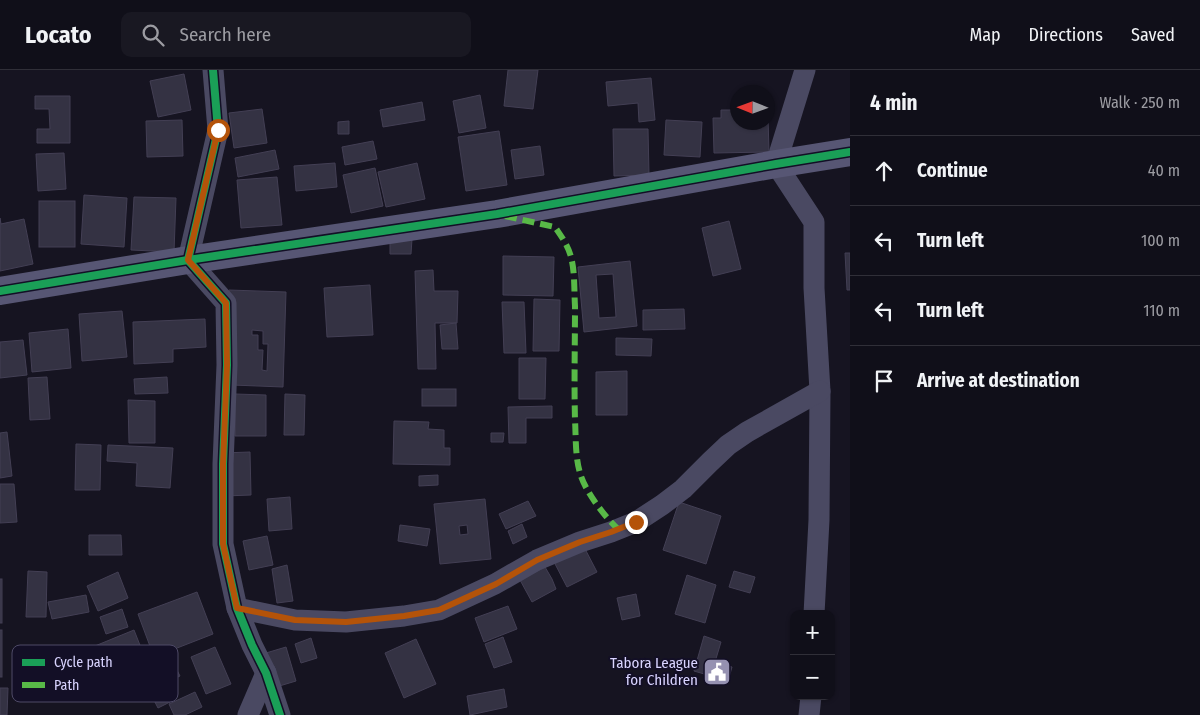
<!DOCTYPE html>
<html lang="en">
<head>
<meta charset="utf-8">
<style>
	:root { --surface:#100f19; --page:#191822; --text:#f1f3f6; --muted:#9c9ca2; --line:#302f38 }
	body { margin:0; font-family:"Fira Sans Condensed",sans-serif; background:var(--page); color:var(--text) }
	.controls { position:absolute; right:15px; bottom:15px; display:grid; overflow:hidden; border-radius:10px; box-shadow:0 1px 4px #0004 }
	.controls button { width:45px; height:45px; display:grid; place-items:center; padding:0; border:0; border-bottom:1px solid var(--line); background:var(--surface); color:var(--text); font:25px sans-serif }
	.compass { position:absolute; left:730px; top:15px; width:45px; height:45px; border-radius:50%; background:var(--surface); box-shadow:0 1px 4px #0004; rotate:271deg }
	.stop { position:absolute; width:15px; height:15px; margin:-11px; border:4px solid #b45309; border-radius:50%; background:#fff }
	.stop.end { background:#b45309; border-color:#fff; box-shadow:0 1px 5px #0008 }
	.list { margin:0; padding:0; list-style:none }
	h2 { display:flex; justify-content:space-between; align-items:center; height:65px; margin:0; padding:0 20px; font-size:21px }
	h2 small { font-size:16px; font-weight:400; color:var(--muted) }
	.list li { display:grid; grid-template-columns:32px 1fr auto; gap:15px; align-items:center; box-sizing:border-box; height:70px; padding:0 20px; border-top:1px solid var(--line) }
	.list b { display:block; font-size:19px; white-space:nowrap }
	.list em { font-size:16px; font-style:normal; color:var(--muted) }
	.icon { flex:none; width:28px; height:28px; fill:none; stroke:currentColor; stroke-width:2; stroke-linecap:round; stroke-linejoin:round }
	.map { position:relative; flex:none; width:850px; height:645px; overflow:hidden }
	header { display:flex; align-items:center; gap:30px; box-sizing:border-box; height:70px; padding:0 25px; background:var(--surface); border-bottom:1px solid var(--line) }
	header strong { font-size:24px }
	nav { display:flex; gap:28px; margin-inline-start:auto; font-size:18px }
	.search { width:350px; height:45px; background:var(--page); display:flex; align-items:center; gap:12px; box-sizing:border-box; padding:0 18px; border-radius:10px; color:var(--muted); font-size:19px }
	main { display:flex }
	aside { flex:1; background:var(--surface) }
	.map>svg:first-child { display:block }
	.building { fill:#343243; stroke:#433f54; fill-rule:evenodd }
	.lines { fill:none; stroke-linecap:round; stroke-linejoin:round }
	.street { stroke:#4a4962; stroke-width:21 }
	.secondary { stroke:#575674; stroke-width:28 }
	.quiet { stroke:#58b947; stroke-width:6; stroke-dasharray:12 6; stroke-linecap:butt }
	.cycleway-casing { stroke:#130f26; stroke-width:11 }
	.cycleway { stroke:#1a9f57; stroke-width:8 }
	.route { stroke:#b45309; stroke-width:6 }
	.labels { text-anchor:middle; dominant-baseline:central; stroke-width:4; stroke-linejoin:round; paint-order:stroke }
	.poi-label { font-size:15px; fill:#d9d4ff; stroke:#130f26; text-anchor:end }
	.key { fill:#130f26; stroke:#4e4a67; stroke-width:1 }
	.key-label { font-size:14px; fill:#d9d4ff }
</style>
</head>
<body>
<header>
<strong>Locato</strong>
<div class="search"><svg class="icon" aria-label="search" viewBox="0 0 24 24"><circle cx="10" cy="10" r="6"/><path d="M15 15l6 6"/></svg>Search here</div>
<nav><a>Map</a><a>Directions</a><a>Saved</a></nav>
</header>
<main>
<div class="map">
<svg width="850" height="645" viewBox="0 0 850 645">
	<rect width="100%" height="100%" fill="#161421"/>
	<!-- building -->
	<g class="building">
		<polygon points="508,0 538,0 533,39 504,36"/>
		<polygon points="184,4 191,40 158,47 150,11"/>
		<polygon points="651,8 655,50 639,52 638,33 608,36 606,12"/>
		<polygon points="755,19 756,22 743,22 743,20"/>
		<polygon points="480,25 486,58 459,63 453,31"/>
		<polygon points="35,26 70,26 70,73 37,73 37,59 50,59 49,39 35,39"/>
		<polygon points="422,32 425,50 383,57 380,40"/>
		<polygon points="262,39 267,73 234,78 229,43"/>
		<polygon points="721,40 738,40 738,52 768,52 768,47 769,82 714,83 713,48 721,48"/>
		<polygon points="182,50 183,86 147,87 146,51"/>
		<polygon points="666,50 702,52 700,87 664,85"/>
		<polygon points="349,51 349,64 338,64 338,52"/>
		<polygon points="613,59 648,59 649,105 614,106"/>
		<polygon points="499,61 507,115 466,121 458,67"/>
		<polygon points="373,71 377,89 345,95 342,77"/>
		<polygon points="540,76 544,105 515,109 511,80"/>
		<polygon points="275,80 279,99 238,107 235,88"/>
		<polygon points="64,83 66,119 38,121 36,84"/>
		<polygon points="335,93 337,117 296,121 294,96"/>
		<polygon points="417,93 425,129 386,137 378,102"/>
		<polygon points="375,98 383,136 351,143 343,105"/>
		<polygon points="277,107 282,155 241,158 237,110"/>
		<polygon points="84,125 127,128 124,177 81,174"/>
		<polygon points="134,127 176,128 174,182 131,180"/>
		<rect x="39" y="131" width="36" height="46"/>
		<polygon points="0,148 1,154 24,149 33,194 0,201"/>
		<polygon points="729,151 741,199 713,206 702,158"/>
		<polygon points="390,168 412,169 411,184 390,184"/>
		<polygon points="845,183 850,183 850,220 847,220"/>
		<polygon points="503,186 554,187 553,226 503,225"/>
		<path d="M630,191l7,65 -53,6 -6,-65zM613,204l3,43 -17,1 -3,-43z"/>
		<polygon points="433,200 434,221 458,221 457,253 435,253 436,299 418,299 415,201"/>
		<polygon points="370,215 373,265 327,267 324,218"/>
		<path d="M229,220l57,2 -3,95 -51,-2 -4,-76zM252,260l11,1v13h5l-1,27 -5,-1 1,-20h-5v-15h-6z"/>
		<polygon points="534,229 560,230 559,281 533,281"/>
		<polygon points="502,232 524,232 526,283 504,283"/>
		<polygon points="684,239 685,259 643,260 643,240"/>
		<polygon points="122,241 127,287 82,291 79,244"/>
		<polygon points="205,249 206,277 173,279 173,292 134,294 133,252"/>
		<polygon points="456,253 458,279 442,279 440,255"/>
		<polygon points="68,259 71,298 32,302 29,263"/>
		<polygon points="616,268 652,269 651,286 616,285"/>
		<polygon points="23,270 27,305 0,308 0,272"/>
		<polygon points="519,288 546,288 545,329 519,329"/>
		<polygon points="627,301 627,345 596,345 596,302"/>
		<polygon points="47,307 50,349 30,350 28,308"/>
		<polygon points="167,307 168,323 135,324 134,309"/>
		<rect x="422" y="319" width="34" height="17"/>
		<polygon points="235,324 266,325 266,366 235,366"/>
		<polygon points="285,324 305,325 304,365 284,365"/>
		<polygon points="128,330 155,331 155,373 129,373"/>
		<polygon points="552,336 552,348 526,348 526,373 509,373 508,337"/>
		<polygon points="394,351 429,352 428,359 444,360 444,378 450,378 450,395 393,394"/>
		<polygon points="7,362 12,406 0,408 0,363"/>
		<polygon points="491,363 504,363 503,372 491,372"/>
		<polygon points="76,374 101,375 100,420 75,420"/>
		<polygon points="108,375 173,378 170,418 136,416 137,393 107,391"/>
		<polygon points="250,382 251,425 224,426 222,383"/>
		<polygon points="438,405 438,415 419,416 419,406"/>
		<polygon points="0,414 14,414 17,452 0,453"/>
		<polygon points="290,427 292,459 269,461 267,429"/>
		<path d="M485,429l6,60 -51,5 -6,-60zM467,455l1,9 -8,1 -1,-9z"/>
		<polygon points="528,431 536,446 506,459 499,444"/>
		<polygon points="679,432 721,446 706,494 663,480"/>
		<polygon points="522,454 527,467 513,474 508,461"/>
		<polygon points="400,455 430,459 427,476 398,471"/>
		<polygon points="89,465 121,465 122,485 89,485"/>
		<polygon points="267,466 273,495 249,500 243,471"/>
		<polygon points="583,475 597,502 567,517 553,490"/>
		<polygon points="287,495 293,531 277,533 272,499"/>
		<polygon points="545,497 552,509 556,519 532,532 520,510"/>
		<polygon points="28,501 47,502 46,547 26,547"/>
		<polygon points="734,501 755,507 750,523 729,517"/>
		<polygon points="118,502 128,528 98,541 87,516"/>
		<polygon points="687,505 716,515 705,553 675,544"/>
		<rect x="0" y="509" width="2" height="44"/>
		<polygon points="197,522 213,564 154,587 138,544"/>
		<polygon points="636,524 640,546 622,550 617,528"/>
		<polygon points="86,525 89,542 52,549 48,532"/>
		<polygon points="508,536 517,559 484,572 475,548"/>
		<polygon points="122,539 128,557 106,564 100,547"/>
		<rect x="0" y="560" width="2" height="47"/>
		<polygon points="134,560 145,588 101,606 90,578"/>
		<polygon points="704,566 721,572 715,592 732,597 728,611 694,601"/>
		<polygon points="503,567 512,592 494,598 485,574"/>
		<polygon points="311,568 317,588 301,593 295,574"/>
		<polygon points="416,569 436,614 404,628 385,583"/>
		<polygon points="215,577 231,614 206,624 191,587"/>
		<polygon points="286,577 296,611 276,617 266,583"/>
		<polygon points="169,585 180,606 163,614 172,631 158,638 139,601"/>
		<polygon points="0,618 8,618 7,645 0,645"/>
		<polygon points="504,619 507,637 470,645 467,626"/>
		<polygon points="195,622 202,637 185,645 174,645 169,634"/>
	</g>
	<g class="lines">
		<!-- street -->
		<g class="street">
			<polyline points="213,0 218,60 188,190 226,233 227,295 223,394 223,474 237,538 252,575 266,603 280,645"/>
			<polyline points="805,0 776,94 814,152 814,218 820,321 819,450 814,544"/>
			<polyline points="237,538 295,550 346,552 404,546 439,540 495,514 537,490 580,472 611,462 636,452 662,435 683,419 710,392 728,375 747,362 820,321"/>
			<polyline points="248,645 266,603"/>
			<polyline points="809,645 811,626"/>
		</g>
		<!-- secondary -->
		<polyline class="secondary" points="0,221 188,190 497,144 776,94 850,82"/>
		<!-- quiet -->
		<path class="quiet" d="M505,146l50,11c6,9 13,18 16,30 4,15 3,33 4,49 0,38 -1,76 0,114 1,17 0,36 5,53 5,18 24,43 38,56"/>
		<!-- cycleway casing -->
		<g class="cycleway-casing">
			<g id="cycleway">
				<polyline points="213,0 218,60 188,190 226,233 227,295 223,394 223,474 237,538 252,575 266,603 280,645"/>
				<polyline points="0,221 188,190 497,144 776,94 850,82"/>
			</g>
		</g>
		<!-- cycleway -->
		<use href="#cycleway" class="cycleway"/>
	</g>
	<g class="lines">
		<!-- route -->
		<polyline class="route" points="218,60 188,190 226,233 227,295 223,394 223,474 237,538 295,550 346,552 404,546 439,540 496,514 537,490 580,472 611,462 636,452"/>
	</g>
	<!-- icons -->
	<defs>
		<g id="civic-square" transform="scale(1.4375)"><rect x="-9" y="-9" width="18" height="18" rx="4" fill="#9591b1" stroke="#130f26"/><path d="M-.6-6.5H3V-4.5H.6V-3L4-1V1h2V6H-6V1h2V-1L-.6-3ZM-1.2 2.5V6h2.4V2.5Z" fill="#fff"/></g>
	</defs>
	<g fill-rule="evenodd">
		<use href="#civic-square" x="717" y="602"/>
	</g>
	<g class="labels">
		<!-- poi labels -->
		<g class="poi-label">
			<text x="698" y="593">Tabora League<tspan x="698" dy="17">for Children</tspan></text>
		</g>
	</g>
	<!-- legend -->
	<rect x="12" y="575" width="166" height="57" rx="8" class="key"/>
	<rect x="22" y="589" width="23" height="7" fill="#1a9f57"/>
	<rect x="22" y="612" width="23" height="6" fill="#58b947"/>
	<g class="key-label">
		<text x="54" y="597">Cycle path</text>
		<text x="54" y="620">Path</text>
	</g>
</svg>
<div class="controls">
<button>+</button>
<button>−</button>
</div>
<svg class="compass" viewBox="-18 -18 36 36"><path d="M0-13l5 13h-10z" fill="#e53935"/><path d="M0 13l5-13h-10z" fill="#9c9ca2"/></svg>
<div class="stop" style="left:218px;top:60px"></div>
<div class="stop end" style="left:636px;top:452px"></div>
</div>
<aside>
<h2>4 min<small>Walk · 250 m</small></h2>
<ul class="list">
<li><svg class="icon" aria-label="ahead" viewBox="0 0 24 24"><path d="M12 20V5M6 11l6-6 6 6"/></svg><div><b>Continue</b></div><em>40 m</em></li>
<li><svg class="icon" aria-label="left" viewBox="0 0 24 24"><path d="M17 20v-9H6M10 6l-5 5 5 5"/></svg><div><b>Turn left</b></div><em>100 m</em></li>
<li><svg class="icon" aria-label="left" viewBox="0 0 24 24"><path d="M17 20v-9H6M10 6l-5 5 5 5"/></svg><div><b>Turn left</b></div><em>110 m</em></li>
<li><svg class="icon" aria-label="arrive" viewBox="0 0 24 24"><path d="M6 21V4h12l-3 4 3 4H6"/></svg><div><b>Arrive at destination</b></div></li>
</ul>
</aside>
</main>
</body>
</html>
